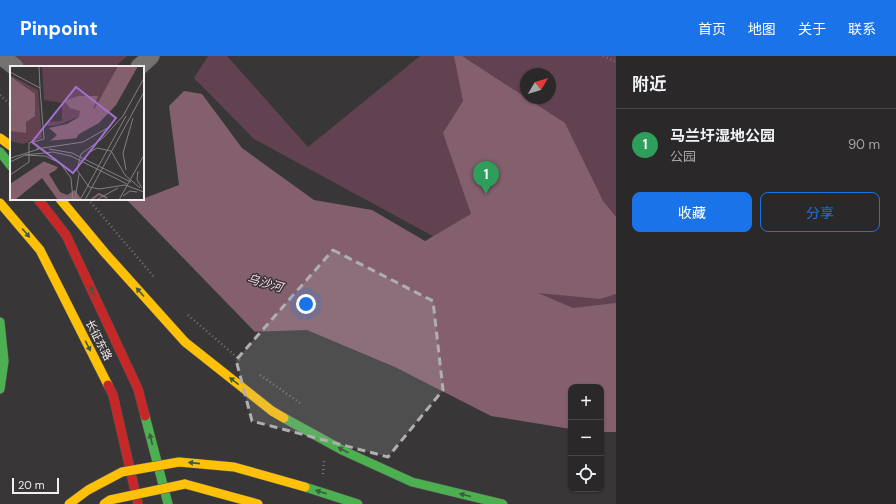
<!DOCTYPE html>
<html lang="zh">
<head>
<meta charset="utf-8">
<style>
	:root { --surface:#2a2829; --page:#363435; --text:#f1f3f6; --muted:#a5a6a8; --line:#464446; --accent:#1a73e8 }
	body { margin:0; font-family:"DM Sans","Noto Sans SC",sans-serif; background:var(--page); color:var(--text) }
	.controls { position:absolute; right:12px; bottom:12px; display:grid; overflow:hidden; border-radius:8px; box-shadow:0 1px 3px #0004 }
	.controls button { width:36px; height:36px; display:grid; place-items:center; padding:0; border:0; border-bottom:1px solid var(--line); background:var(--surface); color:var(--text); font:20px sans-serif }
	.compass { position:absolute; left:520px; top:12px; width:36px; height:36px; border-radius:50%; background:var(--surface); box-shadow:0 1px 3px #0004; rotate:52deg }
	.scale { position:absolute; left:12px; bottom:10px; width:47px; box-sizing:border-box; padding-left:4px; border:2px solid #f0eeef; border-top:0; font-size:11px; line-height:14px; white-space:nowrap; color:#f0eeef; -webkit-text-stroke:3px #393537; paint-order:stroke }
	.you { position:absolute; left:306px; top:248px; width:14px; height:14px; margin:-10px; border:3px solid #fff; border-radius:50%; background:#1a73e8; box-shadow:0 0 0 6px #1a73e833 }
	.badge { display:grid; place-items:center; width:26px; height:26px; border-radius:50%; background:var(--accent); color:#fff; font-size:13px; font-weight:700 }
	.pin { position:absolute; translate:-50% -33px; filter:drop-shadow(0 1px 2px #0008) }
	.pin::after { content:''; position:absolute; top:21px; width:14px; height:12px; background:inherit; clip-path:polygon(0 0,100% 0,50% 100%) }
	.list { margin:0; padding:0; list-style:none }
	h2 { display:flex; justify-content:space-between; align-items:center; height:52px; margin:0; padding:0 16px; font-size:17px }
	h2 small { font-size:13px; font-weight:400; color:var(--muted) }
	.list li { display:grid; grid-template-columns:26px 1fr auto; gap:12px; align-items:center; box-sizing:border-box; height:72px; padding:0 16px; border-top:1px solid var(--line) }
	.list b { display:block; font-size:15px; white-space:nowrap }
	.list p { margin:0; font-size:13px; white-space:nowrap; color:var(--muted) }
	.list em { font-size:13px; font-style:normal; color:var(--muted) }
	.actions { display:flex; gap:8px; padding:12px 16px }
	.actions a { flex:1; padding:9px 0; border:1px solid var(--accent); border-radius:8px; text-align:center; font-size:14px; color:var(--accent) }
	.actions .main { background:var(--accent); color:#fff }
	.icon { flex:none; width:22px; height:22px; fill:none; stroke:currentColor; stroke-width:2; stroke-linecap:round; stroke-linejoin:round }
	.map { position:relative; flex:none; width:616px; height:448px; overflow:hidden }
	header { display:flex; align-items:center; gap:24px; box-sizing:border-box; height:56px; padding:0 20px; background:var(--accent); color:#fff }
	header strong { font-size:19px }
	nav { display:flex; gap:22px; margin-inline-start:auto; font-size:14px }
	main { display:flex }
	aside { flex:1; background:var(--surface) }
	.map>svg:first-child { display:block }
	.green { fill:#624250; fill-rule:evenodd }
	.water { fill:#84606f }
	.pier { fill:#383637 }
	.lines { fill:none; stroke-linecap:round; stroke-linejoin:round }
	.street-casing { stroke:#565455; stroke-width:18 }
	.fast-casing { stroke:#565455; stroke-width:10 }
	.slow-casing { stroke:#565455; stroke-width:10 }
	.jam-casing { stroke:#565455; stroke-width:10 }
	.path { stroke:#757374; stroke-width:2.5; stroke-dasharray:1 3; stroke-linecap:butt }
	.street { stroke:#747272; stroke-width:17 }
	.fast { stroke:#4caf50; stroke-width:9 }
	.slow { stroke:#ffc107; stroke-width:9 }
	.jam { stroke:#c62828; stroke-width:9 }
	.fast-bridge-casing { stroke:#565455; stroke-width:10; stroke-linecap:butt }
	.slow-bridge-casing { stroke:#565455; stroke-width:10; stroke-linecap:butt }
	.fast-bridge { stroke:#4caf50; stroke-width:9 }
	.slow-bridge { stroke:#ffc107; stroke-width:9 }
	.oneway { fill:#3f5a3e }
	.marked { fill:#b0aeaf; fill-opacity:0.2; stroke:#b0aeaf; stroke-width:3; stroke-dasharray:8 5; stroke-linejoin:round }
	.labels { text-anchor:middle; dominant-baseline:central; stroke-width:3; stroke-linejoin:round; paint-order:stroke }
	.street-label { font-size:11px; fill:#f0eeef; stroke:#393537 }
	.water-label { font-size:12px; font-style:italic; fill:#f7dbe6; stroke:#393537 }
	.inset-river { fill:none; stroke:#84606f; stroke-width:2 }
	.inset-road { fill:none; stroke:#828081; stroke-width:1 }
	.view { fill:#a470d0; fill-opacity:0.15; stroke:#a470d0; stroke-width:2 }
	.inset-edge { fill:none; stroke:#f0eeef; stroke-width:2 }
</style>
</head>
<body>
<header>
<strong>Pinpoint</strong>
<nav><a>首页</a><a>地图</a><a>关于</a><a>联系</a></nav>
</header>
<main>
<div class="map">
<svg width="616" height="448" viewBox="0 0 616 448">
	<rect width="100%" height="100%" fill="#383637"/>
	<!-- green -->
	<g class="green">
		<polygon points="13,0 127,0 115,11 27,11"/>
		<path d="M208,0h19l81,91 112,-91h196v259h-60l-114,-74 -188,-102 -60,-61zM526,18h24v24h-24z"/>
	</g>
	<!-- water -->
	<polygon class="water" points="454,0 462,0 565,67 603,145 616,161 616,238 600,243 538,237 573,252 616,247 616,376 601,376 601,331 571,331 571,373 491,360 395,311 307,274 246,276 40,143 143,143 143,141 145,142 179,129 169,50 184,35 202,38 242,92 314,144 372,154 425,185 471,158 443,77 463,45"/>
	<!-- pier -->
	<polygon class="pier" points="36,143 126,143 256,277 205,282 137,300 0,312 0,163"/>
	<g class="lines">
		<!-- street casing -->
		<g class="street-casing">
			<g id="street">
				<polyline points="1,0 15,11"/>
				<polyline points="139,11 151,0"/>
			</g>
		</g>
		<!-- fast casing -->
		<g class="fast-casing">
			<g id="fast">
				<polyline points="0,96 11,110"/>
				<polyline points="0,266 4,305 0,333"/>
				<polyline points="145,360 168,448"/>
			</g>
		</g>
		<!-- slow casing -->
		<g class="slow-casing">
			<g id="slow">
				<polyline points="0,82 11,90"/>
				<polyline points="0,147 40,194 108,329"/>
				<polyline points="185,428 258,448"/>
			</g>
		</g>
		<!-- jam casing -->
		<g class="jam-casing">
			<g id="jam">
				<polyline points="38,143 66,179 138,333 145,360"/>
				<polyline points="108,329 113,339 138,448"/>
			</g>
		</g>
		<!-- path -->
		<g class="path">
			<polyline points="603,0 616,6"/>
			<polyline points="0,39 11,49"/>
			<polyline points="88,143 154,221"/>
			<polyline points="188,259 240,304"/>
			<polyline points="260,319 300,347"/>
			<polyline points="323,418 324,405"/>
		</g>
		<!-- street -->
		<use href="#street" class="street"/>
		<!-- fast -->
		<use href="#fast" class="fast"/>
		<!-- slow -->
		<use href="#slow" class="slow"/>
		<!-- jam -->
		<use href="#jam" class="jam"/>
		<!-- fast-bridge casing -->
		<g class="fast-bridge-casing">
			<g id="fast-bridge">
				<polyline points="284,362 344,395 412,426 503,448"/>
				<polyline points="305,431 358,448"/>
			</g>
		</g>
		<!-- slow-bridge casing -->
		<g class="slow-bridge-casing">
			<g id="slow-bridge">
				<polyline points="60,143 105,197 185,286 272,355 284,362"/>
				<polyline points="69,448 88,434 122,416 179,406 234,411 305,431"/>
				<polyline points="104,448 110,444 185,428"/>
			</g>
		</g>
		<!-- fast-bridge -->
		<use href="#fast-bridge" class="fast-bridge"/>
		<!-- slow-bridge -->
		<use href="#slow-bridge" class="slow-bridge"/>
	</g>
	<!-- one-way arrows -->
	<defs><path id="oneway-solid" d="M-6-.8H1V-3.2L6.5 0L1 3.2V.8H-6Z"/></defs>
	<g class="oneway">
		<use href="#oneway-solid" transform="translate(26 177) rotate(49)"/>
		<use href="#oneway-solid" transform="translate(92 235) rotate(-115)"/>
		<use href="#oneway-solid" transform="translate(140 236) rotate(-132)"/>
		<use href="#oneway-solid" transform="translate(88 290) rotate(63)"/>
		<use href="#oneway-solid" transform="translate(234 325) rotate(-142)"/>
		<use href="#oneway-solid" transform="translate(151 383) rotate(-104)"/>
		<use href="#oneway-solid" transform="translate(343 394) rotate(-153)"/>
		<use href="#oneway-solid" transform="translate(194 407) rotate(-174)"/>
		<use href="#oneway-solid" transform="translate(321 436) rotate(-162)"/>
		<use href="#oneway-solid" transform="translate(465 439) rotate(-166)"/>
	</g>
	<!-- marked area -->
	<path class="marked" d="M333,194l100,51 10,89 -55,67 -136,-36 -16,-61z"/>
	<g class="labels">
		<!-- street labels -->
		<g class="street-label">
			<text transform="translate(99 284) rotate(63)">长征东路</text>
		</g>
		<!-- water labels -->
		<g class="water-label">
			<text transform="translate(265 227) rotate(16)">乌沙河</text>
		</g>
	</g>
	<!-- overview -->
	<g transform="translate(10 10)">
		<rect width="134" height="134" fill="#383637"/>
		<path d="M32,0h76l-13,31 -10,13 -37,15 -10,1 -2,-4 16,-1v-18l-18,-3zM0,9l28,15 4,48 -19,6 -13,-3z" fill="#624250"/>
		<path d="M108,0h20l-22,39 -17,18 -20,11 -23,36 -7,4 11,18 7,3 8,-5 7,10h-24l-16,-22 -27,22h-5v-16l36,-24 3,-18 8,-7 -8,-7 18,-4 12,-7 1,-6 -10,-3 -6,-7 14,-5h20l-5,13 2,-1zM0,10l25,18v22l-9,6v11l-16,-2z" fill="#84606f"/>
		<path d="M68,72l-18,30 -17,-7 4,-20z" fill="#383637"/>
		<path class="inset-river" d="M81,134l8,-6 8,4"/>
		<path class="inset-road" d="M29,0l1,22M0,6l30,16 4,51 -15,4v19l-19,13M134,12l-21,38 -20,22 -22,16 -4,16 12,17 10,2 26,-4 19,7M26,83l47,-7 28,-16M39,83l23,4 59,29M78,87l9,-5 14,3 14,24 15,13M15,89l20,1 15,7 11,15 2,22M1,92l28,-9M0,96l15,-7 28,-3 18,4 56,28M116,104l-3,-17 10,-35M128,105l-1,9 5,8M113,130l7,-5 7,1M65,134l4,-26M70,134l46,-84M75,134l59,-108M86,134l22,-12M109,134l25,-45"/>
		<path class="view" d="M66,21l40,31 -43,55 -41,-31z"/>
		<rect width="134" height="134" class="inset-edge"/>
	</g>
</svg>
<div class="controls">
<button>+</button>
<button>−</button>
<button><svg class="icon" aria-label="locate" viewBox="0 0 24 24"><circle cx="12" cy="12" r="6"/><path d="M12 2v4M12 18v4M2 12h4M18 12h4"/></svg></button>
</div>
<svg class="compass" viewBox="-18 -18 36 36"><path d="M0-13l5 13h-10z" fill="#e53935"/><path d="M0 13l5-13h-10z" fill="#a5a6a8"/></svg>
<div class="scale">20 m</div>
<div class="you"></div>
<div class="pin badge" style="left:486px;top:138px;background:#2e9e5b">1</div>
</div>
<aside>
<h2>附近<small></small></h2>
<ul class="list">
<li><span class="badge" style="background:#2e9e5b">1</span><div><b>马兰圩湿地公园</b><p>公园</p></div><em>90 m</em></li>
</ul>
<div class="actions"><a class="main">收藏</a><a>分享</a></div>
</aside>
</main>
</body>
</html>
